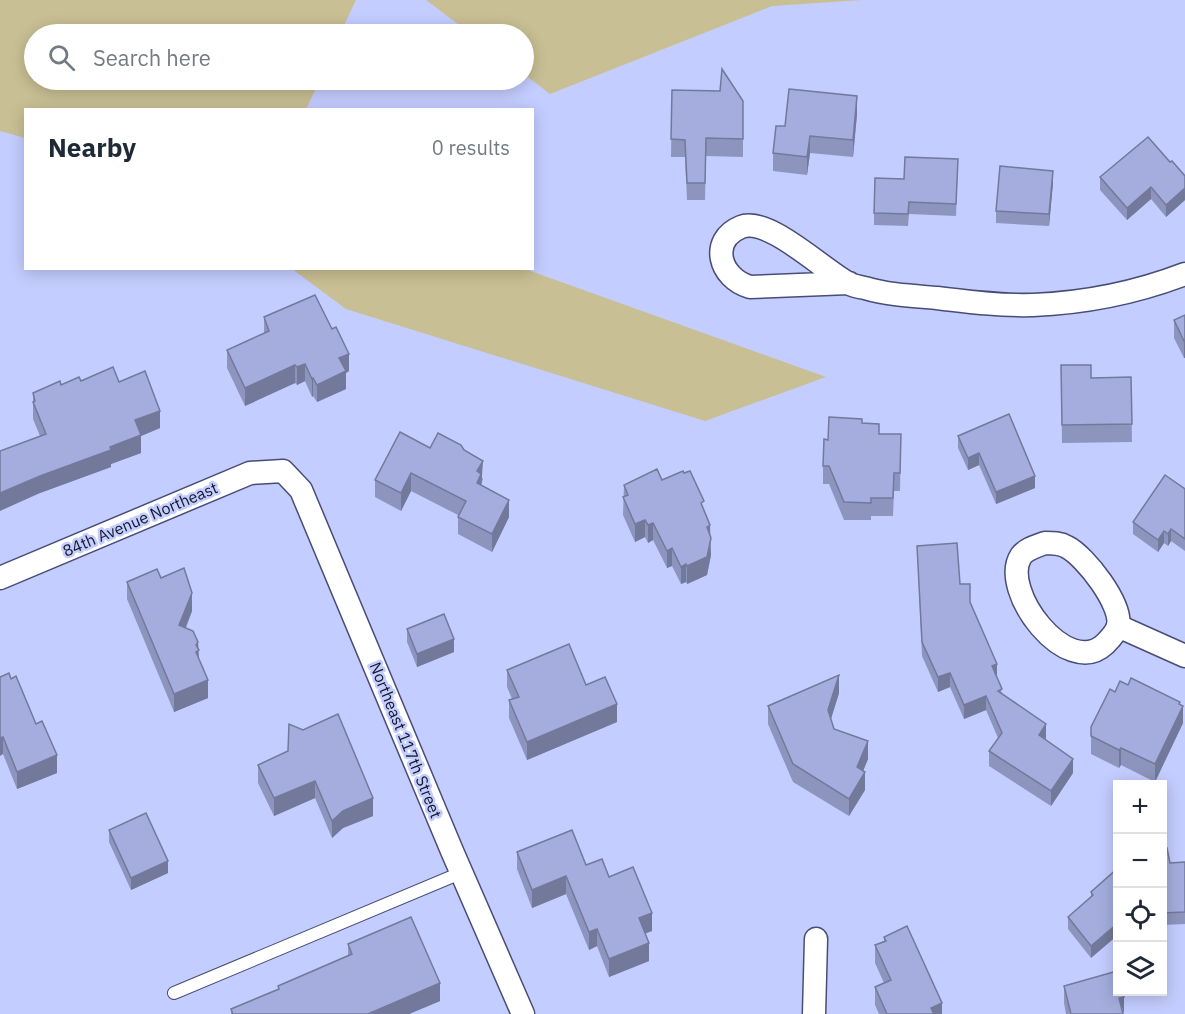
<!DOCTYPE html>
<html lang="en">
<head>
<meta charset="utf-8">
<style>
	:root { --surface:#fff; --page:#f6f6f7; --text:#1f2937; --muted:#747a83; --line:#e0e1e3 }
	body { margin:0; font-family:"IBM Plex Sans",sans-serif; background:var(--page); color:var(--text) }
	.controls { position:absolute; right:18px; bottom:18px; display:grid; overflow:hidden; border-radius:0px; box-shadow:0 3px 15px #0003 }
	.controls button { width:54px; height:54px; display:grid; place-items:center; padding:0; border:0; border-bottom:2px solid var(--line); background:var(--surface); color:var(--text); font:30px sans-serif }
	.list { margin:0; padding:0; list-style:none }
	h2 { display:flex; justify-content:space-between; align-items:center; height:78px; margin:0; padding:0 24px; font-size:26px }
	h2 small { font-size:20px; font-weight:400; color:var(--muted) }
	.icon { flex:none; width:33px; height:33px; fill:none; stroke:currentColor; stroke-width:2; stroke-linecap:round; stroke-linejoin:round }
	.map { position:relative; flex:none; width:1185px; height:1014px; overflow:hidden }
	.search { position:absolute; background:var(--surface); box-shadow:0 3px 15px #0003; left:24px; top:24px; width:510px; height:66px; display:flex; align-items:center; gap:15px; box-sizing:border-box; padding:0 21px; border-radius:33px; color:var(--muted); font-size:22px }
	.panel { position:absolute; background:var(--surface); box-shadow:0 3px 15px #0003; left:24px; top:108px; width:510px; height:162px; border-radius:0px }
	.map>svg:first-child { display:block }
	.green { fill:#c9bf94 }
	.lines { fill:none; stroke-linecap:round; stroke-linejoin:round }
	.service-casing { stroke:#474d77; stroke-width:14 }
	.minor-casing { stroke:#474d77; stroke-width:25 }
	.service { stroke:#fff; stroke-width:12 }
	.minor { stroke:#fff; stroke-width:22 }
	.wall { fill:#8d95be }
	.shaded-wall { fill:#73799b }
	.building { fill:#a4addd; stroke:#73799b; stroke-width:1.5 }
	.labels { text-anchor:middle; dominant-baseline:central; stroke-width:5; stroke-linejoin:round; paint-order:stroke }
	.street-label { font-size:16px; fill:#141728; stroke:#c4cdff }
</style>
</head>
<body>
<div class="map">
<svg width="1185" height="1014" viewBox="0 0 1185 1014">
	<rect width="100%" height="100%" fill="#c4cdff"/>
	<!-- green -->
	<g class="green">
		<polygon points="0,0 356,0 340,34 34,34 34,80 320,80 306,109 26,110 25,138 0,131"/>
		<polygon points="426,0 862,0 772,6 550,94 524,74 524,34 471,34"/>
		<polygon points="292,269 525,269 826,377 705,421 346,309"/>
	</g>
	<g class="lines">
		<!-- service casing -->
		<g class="service-casing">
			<polyline id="service" points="174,993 463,872"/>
		</g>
		<!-- minor casing -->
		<g class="minor-casing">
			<g id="minor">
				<path d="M849,283l-99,4c-31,-9 -41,-47 -9,-60 27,-11 82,43 107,56 5,3 11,4 17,5 23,7 48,8 72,10 32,4 65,8 96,7 51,-2 105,-13 152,-31"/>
				<path d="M1045,543c8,0 15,0 22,4 18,9 56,58 51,79 -2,7 -8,13 -13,18 -38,36 -106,-54 -84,-88 5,-7 16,-10 24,-13z"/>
				<polyline points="0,578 250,473 283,471 301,490 452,851 523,1014"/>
				<polyline points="1118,626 1185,656"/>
				<polyline points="814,1014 816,939"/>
			</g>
		</g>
		<!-- service -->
		<use href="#service" class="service"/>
		<!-- minor -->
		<use href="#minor" class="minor"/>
	</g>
	<!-- wall -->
	<g class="wall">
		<polygon points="672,90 743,101 743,157 706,156 705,200 687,200 685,157 671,157"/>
		<polygon points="857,114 853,157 810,153 807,175 773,171 773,153 785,126"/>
		<polygon points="958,159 956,216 909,214 908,226 874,225 874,213 904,179"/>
		<polygon points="1170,162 1185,176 1185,200 1166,217 1151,199 1127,220 1100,190 1100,177"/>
		<polygon points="1053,183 1049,226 996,223 996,211"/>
		<polygon points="1185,315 1185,358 1184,358 1174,338 1174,320"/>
		<polygon points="264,317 349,371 346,373 346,389 317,402 313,396 312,397 305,381 297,385 295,383 245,406 227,368 227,350 264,333"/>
		<polygon points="1061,365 1091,378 1131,377 1132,442 1062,443"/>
		<polygon points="81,381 119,382 160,428 141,436 141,453 111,464 111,467 40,493 40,436 33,419 33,393 61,385"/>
		<polygon points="862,423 879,434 901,434 900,491 894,491 893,516 871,516 871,520 844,520 829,484 823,484 823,466 828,440"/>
		<polygon points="958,436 1035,488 996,504 979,465 968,470 958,448"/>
		<polygon points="430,448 464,450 483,479 481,485 509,517 492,552 458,534 458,515 411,491 401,511 375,497 375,480"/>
		<polygon points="662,480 704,510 711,555 707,575 687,584 686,582 681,584 672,566 667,568 653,540 648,543 645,537 635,542 623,515 624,485"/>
		<polygon points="1185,489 1185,551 1171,541 1168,546 1164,543 1158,552 1133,534 1133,522"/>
		<polygon points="917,546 960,584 970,602 1002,693 1046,738 1045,740 1073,773 1051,806 989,766 989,751 998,738 986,710 964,719 950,687 938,692 922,656"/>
		<polygon points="161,578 192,611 186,628 198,642 199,659 208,698 174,712 127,599 127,582"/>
		<polygon points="407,629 454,652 417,667 407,642"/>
		<polygon points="507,670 586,685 617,722 527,760 509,718 509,700 512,699 507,687"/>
		<polygon points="0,677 36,724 57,773 17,789 3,754"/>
		<polygon points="1128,685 1180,704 1183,723 1155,782 1121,765 1119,768 1091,754 1091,727 1115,692"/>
		<polygon points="839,693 831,719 834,729 868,759 863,771 865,790 849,816 793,782 768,724 768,706"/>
		<polygon points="288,751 373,816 343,828 332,838 315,798 274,816 258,783 258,765"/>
		<polygon points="109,830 168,873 131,890 109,842"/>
		<polygon points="1162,850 1170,863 1185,862 1185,924 1162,925"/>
		<polygon points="517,852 586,865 609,877 652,931 645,933 649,961 609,977 597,946 589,950 566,894 532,908 517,869"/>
		<polygon points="1118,868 1091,958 1068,929 1068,917 1091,897 1091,892"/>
		<polygon points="884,937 942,1014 879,1014 875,1005 875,987 884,983 875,963 875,945 884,941"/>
		<polygon points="348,944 440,1001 409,1014 231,1014 231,1009 278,989 278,986 348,956"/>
		<polygon points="1064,986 1124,1014 1066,1014 1064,1003"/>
	</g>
	<!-- shaded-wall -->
	<g class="shaded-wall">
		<polygon points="857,96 857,114 853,157 853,140"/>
		<polygon points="810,136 810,153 807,175 807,157"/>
		<polygon points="1053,171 1053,183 1049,226 1049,214"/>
		<polygon points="1151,187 1151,199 1127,220 1127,208"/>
		<polygon points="1185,188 1185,200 1166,217 1166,205"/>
		<polygon points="1185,340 1185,358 1184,358 1184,341"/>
		<polygon points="349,354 349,371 346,373 346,389 317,402 317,385 339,358"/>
		<polygon points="305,364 305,381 297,385 297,367"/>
		<polygon points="295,365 295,383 245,406 245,388"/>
		<polygon points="313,378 313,396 312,397 312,379"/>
		<polygon points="160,411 160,428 141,436 141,453 111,464 111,467 40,493 0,511 0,493 110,447 135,420"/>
		<polygon points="979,453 979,465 968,470 968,458"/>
		<polygon points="483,461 481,491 477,501 477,471"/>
		<polygon points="411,473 411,491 401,511 401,493"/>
		<polygon points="1035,476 1035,488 996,504 996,492"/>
		<polygon points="509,500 509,517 492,552 492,534"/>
		<polygon points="645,520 645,537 635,542 635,524"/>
		<polygon points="653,523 653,540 648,543 648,525"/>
		<polygon points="710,525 711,555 707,575 687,584 687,566 707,527"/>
		<polygon points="1171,529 1171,541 1168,546 1168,534"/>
		<polygon points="1164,531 1164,543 1158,552 1158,540"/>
		<polygon points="672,548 672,566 667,568 667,551"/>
		<polygon points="686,564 686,582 681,584 681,567"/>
		<polygon points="192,593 192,611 179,643 179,625"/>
		<polygon points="454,639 454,652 417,667 417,654"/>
		<polygon points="198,642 199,668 196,669 196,645"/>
		<polygon points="997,664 997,678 992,666"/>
		<polygon points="950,673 950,687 938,692 938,677"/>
		<polygon points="839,675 839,693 828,728 828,710"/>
		<polygon points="208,680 208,698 174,712 174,694"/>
		<polygon points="986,696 986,710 964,719 964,705"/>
		<polygon points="1180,702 1180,711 1183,706 1183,723 1155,782 1155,764"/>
		<polygon points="617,704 617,722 527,760 527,742"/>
		<polygon points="1046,724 1046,738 1039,749 1039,735"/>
		<polygon points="3,737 3,754 0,756 0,738"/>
		<polygon points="868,741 868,759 858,783 865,772 865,790 849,816 849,799 857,767"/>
		<polygon points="1121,748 1121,765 1119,768 1119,750"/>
		<polygon points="57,755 57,773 17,789 17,772"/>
		<polygon points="1073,759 1073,773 1051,806 1051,791"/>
		<polygon points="315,781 315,798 274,816 274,798"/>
		<polygon points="373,798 373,816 343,828 332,838 332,821 343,811"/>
		<polygon points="168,861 168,873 131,890 131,878"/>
		<polygon points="566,876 566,894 532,908 532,890"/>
		<polygon points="652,913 652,931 639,936 639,918"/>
		<polygon points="1118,923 1118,935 1091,958 1091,946"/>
		<polygon points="597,929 597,946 589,950 589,932"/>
		<polygon points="649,943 649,961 609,977 609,959"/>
		<polygon points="440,983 440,1001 409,1014 368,1014"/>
		<polygon points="1124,997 1124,1014 1119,998"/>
		<polygon points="942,1003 942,1014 931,1014 931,1008"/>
	</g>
	<!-- building -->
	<g class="building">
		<polygon points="722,69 743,101 743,139 706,138 705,183 687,183 685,140 671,139 672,90 720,91"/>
		<polygon points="789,89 857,96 853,140 810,136 807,157 773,153 776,126 785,126"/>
		<polygon points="1148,137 1170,162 1172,161 1185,176 1185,188 1166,205 1151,187 1127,208 1100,177"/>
		<polygon points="905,157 958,159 956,204 909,202 908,214 874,213 875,178 904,179"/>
		<polygon points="1000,166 1053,171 1049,214 996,211"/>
		<polygon points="315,295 332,329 336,327 349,354 339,358 346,371 317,385 313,378 312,379 305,364 297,367 295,365 245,388 227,350 269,331 264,317"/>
		<polygon points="1185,315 1185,340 1184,341 1174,320"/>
		<polygon points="1061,365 1091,365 1091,378 1131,377 1132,424 1062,425"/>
		<polygon points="113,367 119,382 145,371 160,411 135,420 141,435 110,447 111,450 40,476 0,493 0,451 46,434 33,402 35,401 33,393 60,381 61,385 79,377 81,381"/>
		<polygon points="1009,414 1035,476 996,492 979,453 968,458 958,436"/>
		<polygon points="829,417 862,419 862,423 879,424 879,434 901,434 900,473 894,473 893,498 871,498 871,503 844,502 829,466 823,466 824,439 828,440"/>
		<polygon points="400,432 430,448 438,433 461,445 464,450 483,461 477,471 481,474 477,483 509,500 492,534 458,517 466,501 411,473 401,493 375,480"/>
		<polygon points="657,469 662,480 683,471 684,473 690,471 704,501 701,503 710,525 707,527 711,538 707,557 687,566 686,564 681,567 672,548 667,551 653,523 648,525 645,520 635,524 623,497 628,495 624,485"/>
		<polygon points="1165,475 1185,489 1185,539 1171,529 1168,534 1164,531 1158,540 1133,522"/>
		<polygon points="957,543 960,584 970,584 970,602 997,664 992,666 1002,689 998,691 1046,724 1039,735 1073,759 1051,791 989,751 1002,733 986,696 964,705 950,673 938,677 922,642 917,546"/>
		<polygon points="184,568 192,593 179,625 193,631 198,642 196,645 199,650 196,652 208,680 174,694 127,582 157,569 161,578"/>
		<polygon points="444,614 454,639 417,654 407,629"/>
		<polygon points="569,644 586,685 605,677 617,704 527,742 509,700 519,697 507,670"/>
		<polygon points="9,673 11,679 16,676 36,724 42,721 57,755 17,772 3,737 0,738 0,677"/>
		<polygon points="839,675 828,710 834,729 868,741 857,767 865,772 849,799 793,764 768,706"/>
		<polygon points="1131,678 1180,702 1179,704 1183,706 1155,764 1121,748 1119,750 1091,736 1091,727 1110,689 1115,692 1120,681 1128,685"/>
		<polygon points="338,714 373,798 343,811 332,821 315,781 274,798 258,765 288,751 289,724 303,730"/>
		<polygon points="146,813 168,861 131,878 109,830"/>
		<polygon points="572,830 586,865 602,859 609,877 633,867 652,913 639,918 649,943 609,959 597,929 589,932 566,876 532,890 517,852"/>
		<polygon points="1167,848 1170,863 1185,862 1185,912 1162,913 1162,850"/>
		<polygon points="1118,868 1118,923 1091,946 1068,917 1093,895 1091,892"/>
		<polygon points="411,917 440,983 368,1014 233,1014 231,1009 279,989 278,986 352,954 348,944"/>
		<polygon points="907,926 942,1003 931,1008 934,1014 887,1014 875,987 891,980 875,945 886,941 884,937"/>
		<polygon points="1117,971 1118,992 1122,992 1124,997 1119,998 1123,1014 1071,1014 1064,986"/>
	</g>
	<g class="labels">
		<!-- street labels -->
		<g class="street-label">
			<text transform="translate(140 519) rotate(-23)">84th Avenue Northeast</text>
			<text transform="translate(406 740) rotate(68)">Northeast 117th Street</text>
		</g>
	</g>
</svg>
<div class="controls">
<button>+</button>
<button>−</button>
<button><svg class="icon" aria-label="locate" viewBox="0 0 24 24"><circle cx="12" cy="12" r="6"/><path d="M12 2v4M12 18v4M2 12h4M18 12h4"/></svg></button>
<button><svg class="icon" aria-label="layers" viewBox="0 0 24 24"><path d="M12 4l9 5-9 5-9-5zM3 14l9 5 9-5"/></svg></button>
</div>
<div class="search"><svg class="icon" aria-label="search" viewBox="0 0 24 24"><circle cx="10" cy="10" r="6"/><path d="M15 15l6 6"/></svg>Search here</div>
<section class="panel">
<h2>Nearby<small>0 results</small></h2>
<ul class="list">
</ul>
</section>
</div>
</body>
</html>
